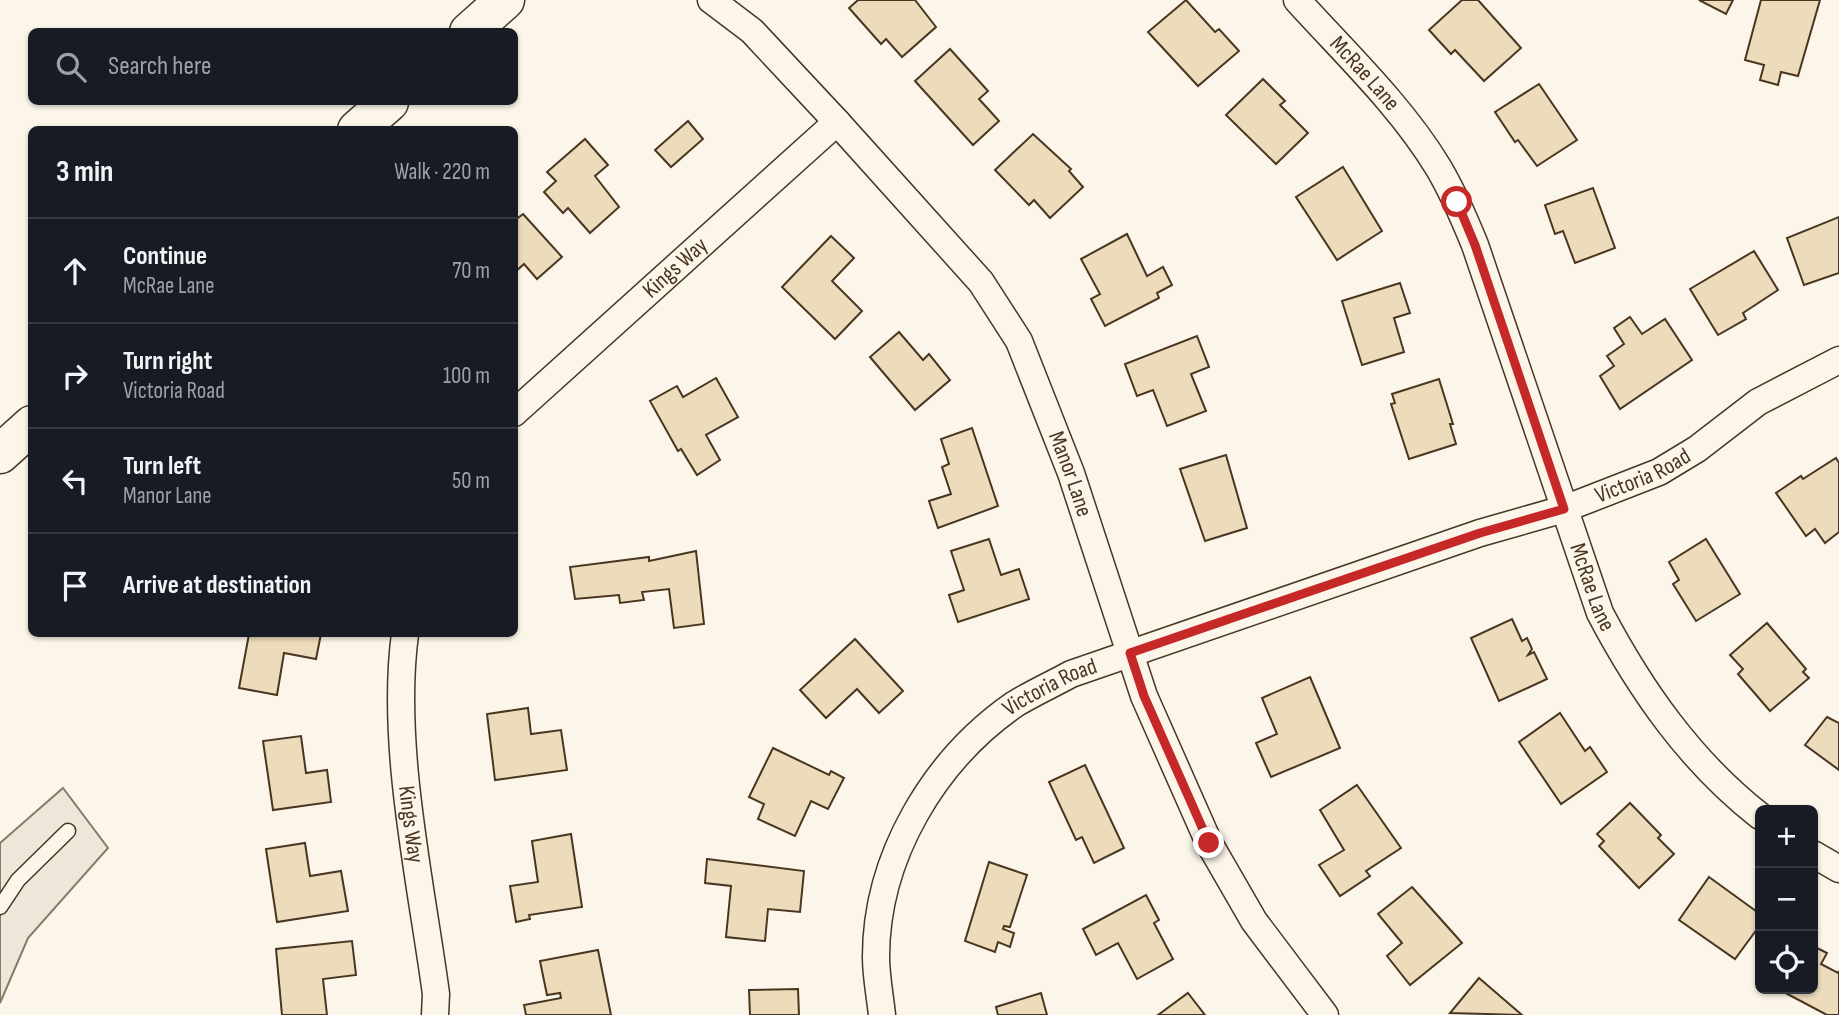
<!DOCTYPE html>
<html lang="en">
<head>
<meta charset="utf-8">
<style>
	:root { --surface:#171b24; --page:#20242c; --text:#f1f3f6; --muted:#9ea1a6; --line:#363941 }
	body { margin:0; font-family:"Sofia Sans Condensed",sans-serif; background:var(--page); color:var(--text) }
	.controls { position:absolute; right:21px; bottom:21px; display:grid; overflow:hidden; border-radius:10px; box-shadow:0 2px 5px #0004 }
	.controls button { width:63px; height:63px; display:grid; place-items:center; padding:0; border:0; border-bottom:2px solid var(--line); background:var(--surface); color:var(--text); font:35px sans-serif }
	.stop { position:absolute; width:21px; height:21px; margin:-16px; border:5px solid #c62828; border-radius:50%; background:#fff }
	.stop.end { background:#c62828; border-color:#fff; box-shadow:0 2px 7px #0008 }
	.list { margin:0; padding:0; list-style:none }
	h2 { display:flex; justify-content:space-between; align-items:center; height:91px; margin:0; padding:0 28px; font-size:30px }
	h2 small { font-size:23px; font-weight:400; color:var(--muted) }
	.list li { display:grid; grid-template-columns:46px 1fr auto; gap:21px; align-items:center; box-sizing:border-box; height:105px; padding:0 28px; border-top:2px solid var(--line) }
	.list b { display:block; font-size:26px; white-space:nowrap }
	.list p { margin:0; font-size:23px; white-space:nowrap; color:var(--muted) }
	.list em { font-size:23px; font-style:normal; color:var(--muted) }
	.icon { flex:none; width:38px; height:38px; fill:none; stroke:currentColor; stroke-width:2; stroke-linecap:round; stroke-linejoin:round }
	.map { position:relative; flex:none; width:1839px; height:1015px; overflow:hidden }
	.search { position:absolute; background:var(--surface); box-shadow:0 2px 5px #0004; left:28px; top:28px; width:490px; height:77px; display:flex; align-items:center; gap:18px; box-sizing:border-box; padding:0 24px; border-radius:10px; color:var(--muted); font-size:26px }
	.panel { position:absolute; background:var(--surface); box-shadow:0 2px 5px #0004; left:28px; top:126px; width:490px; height:511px; border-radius:10px }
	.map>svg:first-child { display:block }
	.parking { fill:#ede7d9; stroke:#887966; stroke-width:2 }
	.building { fill:#ecdcbc; stroke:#4a3520; stroke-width:2 }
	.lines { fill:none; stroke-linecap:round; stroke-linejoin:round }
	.lane-casing { stroke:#4a3520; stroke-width:17 }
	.street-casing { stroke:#4a3520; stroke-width:29 }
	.primary-casing { stroke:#4a3520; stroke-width:41 }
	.lane { stroke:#fbf6e9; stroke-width:14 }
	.street { stroke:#fbf6e9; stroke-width:26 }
	.primary { stroke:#fbf6e9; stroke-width:38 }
	.route { stroke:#c62828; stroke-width:9 }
	.labels { text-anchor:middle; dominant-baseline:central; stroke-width:5; stroke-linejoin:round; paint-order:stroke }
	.street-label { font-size:23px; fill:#4a3520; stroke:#fbf6e9 }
</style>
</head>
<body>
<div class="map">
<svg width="1839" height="1015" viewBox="0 0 1839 1015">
	<rect width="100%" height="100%" fill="#fbf6e9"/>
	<!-- parking -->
	<polygon class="parking" points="63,788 108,848 28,938 0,1003 0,843"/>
	<!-- building -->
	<g class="building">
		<polygon points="858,0 915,0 936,27 902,57 886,39 881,44 849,8"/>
		<polygon points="1186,0 1215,32 1219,29 1239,51 1198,86 1148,32"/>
		<polygon points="1462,0 1478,0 1521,48 1484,81 1455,50 1451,54 1429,30"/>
		<polygon points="1699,0 1733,0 1726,14"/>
		<polygon points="1761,0 1820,0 1798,76 1781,72 1778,85 1760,80 1764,65 1745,60"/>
		<polygon points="950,49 988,91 979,99 999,121 973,145 915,81"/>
		<polygon points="1263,79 1285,101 1280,105 1308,133 1276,164 1226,115"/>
		<polygon points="1539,84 1577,140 1537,166 1518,140 1515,142 1495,112"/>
		<polygon points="688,121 703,139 671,167 655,150"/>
		<polygon points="1033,134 1071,169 1069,171 1083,187 1050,218 1034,200 1029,205 995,170"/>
		<polygon points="585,139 608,165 595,176 619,207 590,233 568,208 563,213 544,192 556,181 547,172"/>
		<polygon points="1343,167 1382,231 1337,260 1296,197"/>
		<polygon points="1593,188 1615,248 1575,263 1563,231 1555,234 1545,205"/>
		<polygon points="523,214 562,257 537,279 524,264 514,273 514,221"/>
		<polygon points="1839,217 1839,273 1804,285 1787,238"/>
		<polygon points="1127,234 1147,276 1163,267 1172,285 1157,293 1159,298 1105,326 1091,299 1100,294 1081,259"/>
		<polygon points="831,236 854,258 832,281 862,311 835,339 782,287"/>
		<polygon points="1754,251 1778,290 1743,313 1746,319 1718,335 1690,289"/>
		<polygon points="1400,283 1410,313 1394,318 1404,352 1362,365 1342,301"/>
		<polygon points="1630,317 1642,334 1665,319 1692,360 1620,409 1600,376 1614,366 1607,356 1624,344 1614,328"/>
		<polygon points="899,332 923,360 929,354 950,380 915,410 870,357"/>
		<polygon points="1197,336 1209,367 1191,374 1206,411 1167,426 1153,390 1137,396 1125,364"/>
		<polygon points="716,378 738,417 706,435 720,460 697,475 681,449 678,451 650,401 677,386 683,397"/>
		<polygon points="1439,379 1453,424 1450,424 1456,444 1409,459 1391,404 1395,403 1392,394"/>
		<polygon points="972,428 998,506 938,528 929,501 951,494 942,467 949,464 941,439"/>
		<polygon points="1226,455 1247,528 1205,541 1180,469"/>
		<polygon points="1836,458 1839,463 1839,532 1825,543 1815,529 1806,536 1776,493 1801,476 1803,479"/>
		<polygon points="989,539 1001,575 1019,569 1029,599 958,622 949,595 964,590 951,551"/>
		<polygon points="1706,539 1740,594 1696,621 1673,584 1679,580 1669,562"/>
		<polygon points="696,551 704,624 674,628 669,589 642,592 644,600 620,603 619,595 575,599 570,567 649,557 649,561"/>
		<polygon points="1512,619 1522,641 1527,638 1532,649 1528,655 1534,652 1547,679 1499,701 1471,638"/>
		<polygon points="1767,623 1806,669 1803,672 1809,678 1770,711 1738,674 1743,669 1730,655"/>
		<polygon points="249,634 321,634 316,659 284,653 277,695 239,688"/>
		<polygon points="855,639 903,691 879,713 857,689 826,718 800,690"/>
		<polygon points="1310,677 1340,748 1271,777 1256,743 1277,734 1262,698"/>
		<polygon points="528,708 531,734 561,730 567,770 495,780 487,714"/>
		<polygon points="1560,713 1585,751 1590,747 1607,772 1561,804 1519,742"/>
		<polygon points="1827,717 1839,723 1839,770 1805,745"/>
		<polygon points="301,736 306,773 327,770 331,802 273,810 263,741"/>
		<polygon points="773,748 829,775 831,771 844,778 828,809 811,801 795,836 758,819 764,804 749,797"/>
		<polygon points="1085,765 1124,848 1094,863 1082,837 1076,840 1049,782"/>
		<polygon points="1357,785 1401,848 1366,871 1370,876 1340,896 1319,865 1344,850 1320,810"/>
		<polygon points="1630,803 1661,835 1658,838 1674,854 1639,888 1599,846 1604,841 1597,834"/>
		<polygon points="571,834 582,907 529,915 530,919 516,922 510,886 538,882 532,841"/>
		<polygon points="305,843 310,876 341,871 348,911 277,922 266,849"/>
		<polygon points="707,859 804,871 800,912 768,909 765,941 726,937 731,886 705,883"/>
		<polygon points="989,862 1027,875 1010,927 1004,926 1003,929 1014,933 1010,947 998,942 995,952 965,941"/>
		<polygon points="1709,877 1760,914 1760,925 1735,959 1679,920"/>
		<polygon points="1412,887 1462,943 1410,985 1387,956 1402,943 1378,914"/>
		<polygon points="1146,895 1159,920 1154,923 1173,959 1137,979 1118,943 1096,955 1083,929"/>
		<polygon points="352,941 356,975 323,979 327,1015 282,1015 276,949"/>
		<polygon points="1813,946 1827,953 1821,964 1838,973 1839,971 1839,1015 1827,1015 1778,989 1813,989"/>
		<polygon points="598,950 611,1015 526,1015 524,1005 561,998 560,993 547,995 540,961"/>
		<polygon points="1479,978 1522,1015 1450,1013"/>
		<polygon points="798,989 799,1015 750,1015 749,990"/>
		<polygon points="1041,993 1047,1015 998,1015 996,1007"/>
		<polygon points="1188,993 1205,1015 1158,1015"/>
	</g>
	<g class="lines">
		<!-- lane casing -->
		<g class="lane-casing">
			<polyline id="lane" points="0,907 18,880 68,831"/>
		</g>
		<!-- street casing -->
		<g class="street-casing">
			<g id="street">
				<path id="s1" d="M711,0l41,31 85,91 144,160 38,59 52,132 73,223 65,147 45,78 71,94"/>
				<path id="s2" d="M1297,0c48,53 104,106 141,167 15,25 26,51 37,78l125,368c41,78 91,149 160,203"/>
				<path id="s3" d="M514,413l323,-291"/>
				<path id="s4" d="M405,634c-15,111 16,248 31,360l-1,21"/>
				<polyline points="1813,854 1839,869"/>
				<path id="s5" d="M882,1015c-2,-19 -6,-39 -6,-58 0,-100 58,-197 139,-253 18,-11 38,-20 56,-30l409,-141 84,-24 95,-37 38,-23 61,-47 81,-42"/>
			</g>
		</g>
		<!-- primary casing -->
		<g class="primary-casing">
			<g id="primary">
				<polyline points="469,32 505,0"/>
				<polyline points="357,130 389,102"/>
				<polyline points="0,454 32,425"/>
			</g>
		</g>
		<!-- lane -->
		<use href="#lane" class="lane"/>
		<!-- street -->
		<use href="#street" class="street"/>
		<!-- primary -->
		<use href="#primary" class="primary"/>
	</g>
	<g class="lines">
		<!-- route -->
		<polyline class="route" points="1209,843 1144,696 1130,653 1480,533 1564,509 1475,245 1457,202"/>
	</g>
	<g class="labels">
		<!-- street labels -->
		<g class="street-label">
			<text stroke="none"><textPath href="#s2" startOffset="100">McRae Lane</textPath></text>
			<text stroke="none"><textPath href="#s3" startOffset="217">Kings Way</textPath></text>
			<text stroke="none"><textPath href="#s1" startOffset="604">Manor Lane</textPath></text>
			<text stroke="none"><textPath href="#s5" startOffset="1027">Victoria Road</textPath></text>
			<text stroke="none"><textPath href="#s2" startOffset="667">McRae Lane</textPath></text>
			<text stroke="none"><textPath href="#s5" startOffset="397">Victoria Road</textPath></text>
			<text stroke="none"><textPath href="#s4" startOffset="191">Kings Way</textPath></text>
		</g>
	</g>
</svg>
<div class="controls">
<button>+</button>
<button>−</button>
<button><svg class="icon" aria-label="locate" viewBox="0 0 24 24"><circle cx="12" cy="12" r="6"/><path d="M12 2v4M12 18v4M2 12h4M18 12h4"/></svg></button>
</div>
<div class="stop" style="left:1457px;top:202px"></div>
<div class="stop end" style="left:1209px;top:843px"></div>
<div class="search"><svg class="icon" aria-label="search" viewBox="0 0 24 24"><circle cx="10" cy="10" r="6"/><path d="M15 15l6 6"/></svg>Search here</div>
<section class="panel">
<h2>3 min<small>Walk · 220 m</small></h2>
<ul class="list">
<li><svg class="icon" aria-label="ahead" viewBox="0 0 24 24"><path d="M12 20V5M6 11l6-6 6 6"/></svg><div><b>Continue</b><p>McRae Lane</p></div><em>70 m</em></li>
<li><svg class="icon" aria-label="right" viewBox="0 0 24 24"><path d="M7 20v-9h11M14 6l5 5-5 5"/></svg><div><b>Turn right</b><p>Victoria Road</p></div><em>100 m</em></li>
<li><svg class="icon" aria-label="left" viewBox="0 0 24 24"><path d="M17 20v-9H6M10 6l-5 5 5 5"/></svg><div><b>Turn left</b><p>Manor Lane</p></div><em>50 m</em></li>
<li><svg class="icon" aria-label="arrive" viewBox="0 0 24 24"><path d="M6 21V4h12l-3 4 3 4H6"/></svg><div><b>Arrive at destination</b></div></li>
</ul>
</section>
</div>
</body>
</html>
